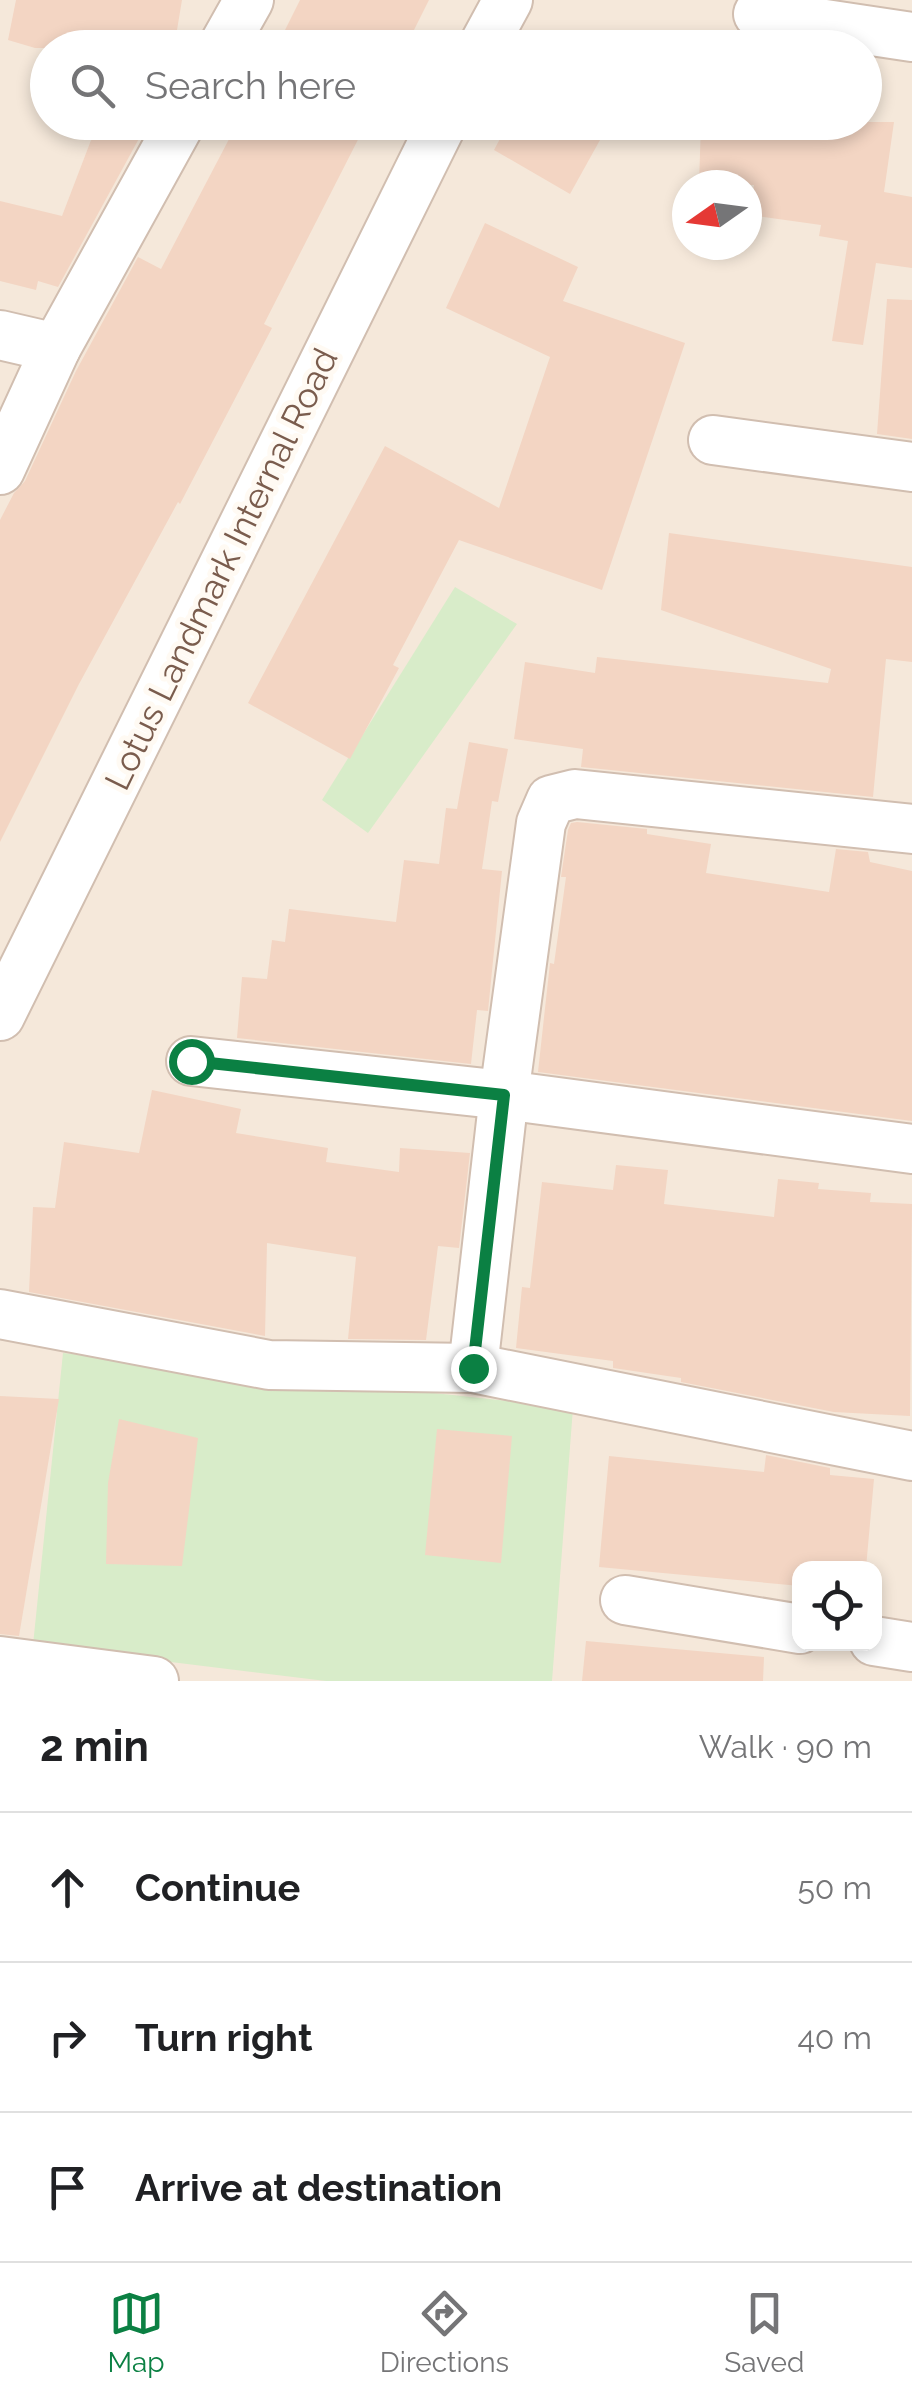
<!DOCTYPE html>
<html lang="en">
<head>
<meta charset="utf-8">
<style>
	:root { --surface:#fff; --page:#f6f6f6; --text:#202124; --muted:#757577; --line:#e0e0e0; --accent:#0b8043 }
	body { margin:0; font-family:Raleway,sans-serif; background:var(--page); color:var(--text) }
	.controls { position:absolute; right:30px; bottom:30px; display:grid; overflow:hidden; border-radius:20px; box-shadow:0 5px 15px #0003 }
	.controls button { width:90px; height:90px; display:grid; place-items:center; padding:0; border:0; border-bottom:2px solid var(--line); background:var(--surface); color:var(--text); font:50px sans-serif }
	.compass { position:absolute; left:672px; top:170px; width:90px; height:90px; border-radius:50%; background:var(--surface); box-shadow:0 5px 15px #0003; rotate:256deg }
	.stop { position:absolute; width:30px; height:30px; margin:-22px; border:8px solid #0b8043; border-radius:50%; background:#fff }
	.stop.end { background:#0b8043; border-color:#fff; box-shadow:0 2px 10px #0008 }
	.list { margin:0; padding:0; list-style:none }
	h2 { display:flex; justify-content:space-between; align-items:center; height:130px; margin:0; padding:0 40px; font-size:42px }
	h2 small { font-size:32px; font-weight:400; color:var(--muted) }
	.list li { display:grid; grid-template-columns:65px 1fr auto; gap:30px; align-items:center; box-sizing:border-box; height:150px; padding:0 40px; border-top:2px solid var(--line) }
	.list b { display:block; font-size:38px; white-space:nowrap }
	.list em { font-size:32px; font-style:normal; color:var(--muted) }
	.icon { flex:none; width:55px; height:55px; fill:none; stroke:currentColor; stroke-width:2; stroke-linecap:round; stroke-linejoin:round }
	.map { position:relative; flex:none; width:912px; height:1681px; overflow:hidden }
	.search { position:absolute; background:var(--surface); box-shadow:0 5px 15px #0003; left:30px; right:30px; top:30px; height:110px; display:flex; align-items:center; gap:25px; box-sizing:border-box; padding:0 35px; border-radius:55px; color:var(--muted); font-size:38px }
	.sheet { height:580px; background:var(--surface) }
	nav { display:flex; justify-content:space-around; align-items:center; box-sizing:border-box; height:140px; border-top:2px solid var(--line); background:var(--surface); font-size:28px; color:var(--muted) }
	nav a { display:grid; justify-items:center; gap:5px }
	nav .on { color:var(--accent) }
	.map>svg:first-child { display:block }
	.residential { fill:#f5e8da; fill-rule:evenodd }
	.green { fill:#d8ecc9 }
	.building { fill:#f3d5c3 }
	.lines { fill:none; stroke-linecap:round; stroke-linejoin:round }
	.minor-casing { stroke:#d1beb0; stroke-width:52 }
	.minor { stroke:#fff; stroke-width:48 }
	.route { stroke:#0b8043; stroke-width:12 }
	.labels { text-anchor:middle; dominant-baseline:central; stroke-width:10; stroke-linejoin:round; paint-order:stroke }
	.street-label { font-size:35px; fill:#7a5c4d; stroke:#fffaf3 }
</style>
</head>
<body>
<div class="map">
<svg width="912" height="1681" viewBox="0 0 912 1681">
	<rect width="100%" height="100%" fill="#fdf6ec"/>
	<!-- residential -->
	<path class="residential" d="M0,0h912v1681h-912zM48,48h816v74h-816zM687,185h60v60h-60zM800,1568h74v76h-74z"/>
	<!-- green -->
	<g class="green">
		<polygon points="455,587 517,624 368,833 322,800"/>
		<polygon points="63,1353 573,1408 552,1681 326,1681 33,1645"/>
	</g>
	<!-- building -->
	<g class="building">
		<polygon points="16,0 182,0 174,48 35,48 8,40"/>
		<polygon points="300,0 429,0 405,48 276,48"/>
		<polygon points="98,122 148,122 58,287 38,281 36,290 0,281 0,201 62,216"/>
		<polygon points="238,122 367,122 264,324 272,328 180,504 178,502 79,684 0,842 0,520 14,493 25,481 76,371 138,257 161,269"/>
		<polygon points="509,122 610,122 570,194 494,150"/>
		<polygon points="701,122 894,122 884,192 912,197 912,268 876,263 863,345 832,341 848,241 819,236 821,225 750,215 754,185 699,185"/>
		<polygon points="485,223 578,267 563,301 685,343 602,590 459,540 393,665 399,668 350,759 248,703 385,446 499,508 550,357 446,308"/>
		<polygon points="887,299 912,300 912,439 877,434"/>
		<polygon points="669,533 912,567 912,662 886,659 873,797 581,767 583,749 514,739 525,662 595,673 597,657 828,683 831,669 661,610"/>
		<polygon points="469,742 508,749 498,802 492,801 482,869 502,871 488,1011 477,1010 471,1064 237,1038 242,977 267,979 272,940 285,942 289,909 396,922 404,860 439,864 446,808 457,809"/>
		<polygon points="577,822 647,829 647,834 711,844 706,873 829,892 836,849 868,852 870,862 912,871 912,1121 538,1072 550,963 554,964 566,877 561,877 568,830 571,823"/>
		<polygon points="152,1090 241,1109 236,1133 328,1148 326,1162 399,1172 400,1148 470,1153 459,1248 438,1246 426,1340 348,1339 356,1257 267,1243 265,1336 29,1292 33,1207 55,1208 64,1142 139,1153"/>
		<polygon points="616,1165 668,1170 664,1204 774,1217 778,1179 819,1183 818,1189 871,1193 870,1202 912,1204 910,1416 834,1412 681,1382 681,1378 613,1368 613,1361 516,1348 522,1287 530,1288 542,1182 613,1190"/>
		<polygon points="0,1396 59,1399 19,1636 0,1634"/>
		<polygon points="119,1419 198,1438 182,1566 106,1564 108,1483"/>
		<polygon points="437,1429 512,1436 501,1563 425,1555"/>
		<polygon points="766,1455 830,1468 830,1475 874,1479 866,1568 800,1568 800,1586 599,1567 609,1456 764,1472"/>
		<polygon points="586,1641 764,1657 763,1681 582,1681"/>
	</g>
	<g class="lines">
		<!-- minor casing -->
		<g class="minor-casing">
			<g id="minor">
				<polyline points="758,14 912,37"/>
				<polyline points="222,48 249,0"/>
				<polyline points="482,48 508,0"/>
				<polyline points="0,335 56,348"/>
				<polyline points="713,440 912,467"/>
				<polyline points="0,470 56,348 181,122"/>
				<polyline points="0,1016 443,122"/>
				<polyline points="191,1061 504,1095 912,1149"/>
				<polyline points="0,1314 269,1365 473,1368 912,1456"/>
				<polyline points="473,1368 504,1095 541,823 551,800 575,794 912,829"/>
				<polyline points="625,1600 800,1629"/>
				<polyline points="874,1641 912,1647"/>
				<polyline points="0,1661 154,1681"/>
			</g>
		</g>
		<!-- minor -->
		<use href="#minor" class="minor"/>
	</g>
	<g class="lines">
		<!-- route -->
		<polyline class="route" points="191,1061 504,1095 473,1368"/>
	</g>
	<g class="labels">
		<!-- street labels -->
		<g class="street-label">
			<text transform="translate(221 569) rotate(-64)">Lotus Landmark Internal Road</text>
		</g>
	</g>
</svg>
<div class="controls">
<button><svg class="icon" aria-label="locate" viewBox="0 0 24 24"><circle cx="12" cy="12" r="6"/><path d="M12 2v4M12 18v4M2 12h4M18 12h4"/></svg></button>
</div>
<svg class="compass" viewBox="-18 -18 36 36"><path d="M0-13l5 13h-10z" fill="#e53935"/><path d="M0 13l5-13h-10z" fill="#757577"/></svg>
<div class="stop" style="left:191px;top:1061px"></div>
<div class="stop end" style="left:473px;top:1368px"></div>
<div class="search"><svg class="icon" aria-label="search" viewBox="0 0 24 24"><circle cx="10" cy="10" r="6"/><path d="M15 15l6 6"/></svg>Search here</div>
</div>
<section class="sheet">
<h2>2 min<small>Walk · 90 m</small></h2>
<ul class="list">
<li><svg class="icon" aria-label="ahead" viewBox="0 0 24 24"><path d="M12 20V5M6 11l6-6 6 6"/></svg><div><b>Continue</b></div><em>50 m</em></li>
<li><svg class="icon" aria-label="right" viewBox="0 0 24 24"><path d="M7 20v-9h11M14 6l5 5-5 5"/></svg><div><b>Turn right</b></div><em>40 m</em></li>
<li><svg class="icon" aria-label="arrive" viewBox="0 0 24 24"><path d="M6 21V4h12l-3 4 3 4H6"/></svg><div><b>Arrive at destination</b></div></li>
</ul>
</section>
<nav>
<a class="on"><svg class="icon" aria-label="map" viewBox="0 0 24 24"><path d="M3 6l6-2 6 2 6-2v14l-6 2-6-2-6 2zM9 4v14M15 6v14"/></svg>Map</a>
<a><svg class="icon" aria-label="directions" viewBox="0 0 24 24"><path d="M12 3l9 9-9 9-9-9zM9 14v-3h6M13 9l2 2-2 2"/></svg>Directions</a>
<a><svg class="icon" aria-label="saved" viewBox="0 0 24 24"><path d="M7 4h10v16l-5-4-5 4z"/></svg>Saved</a>
</nav>
</body>
</html>
